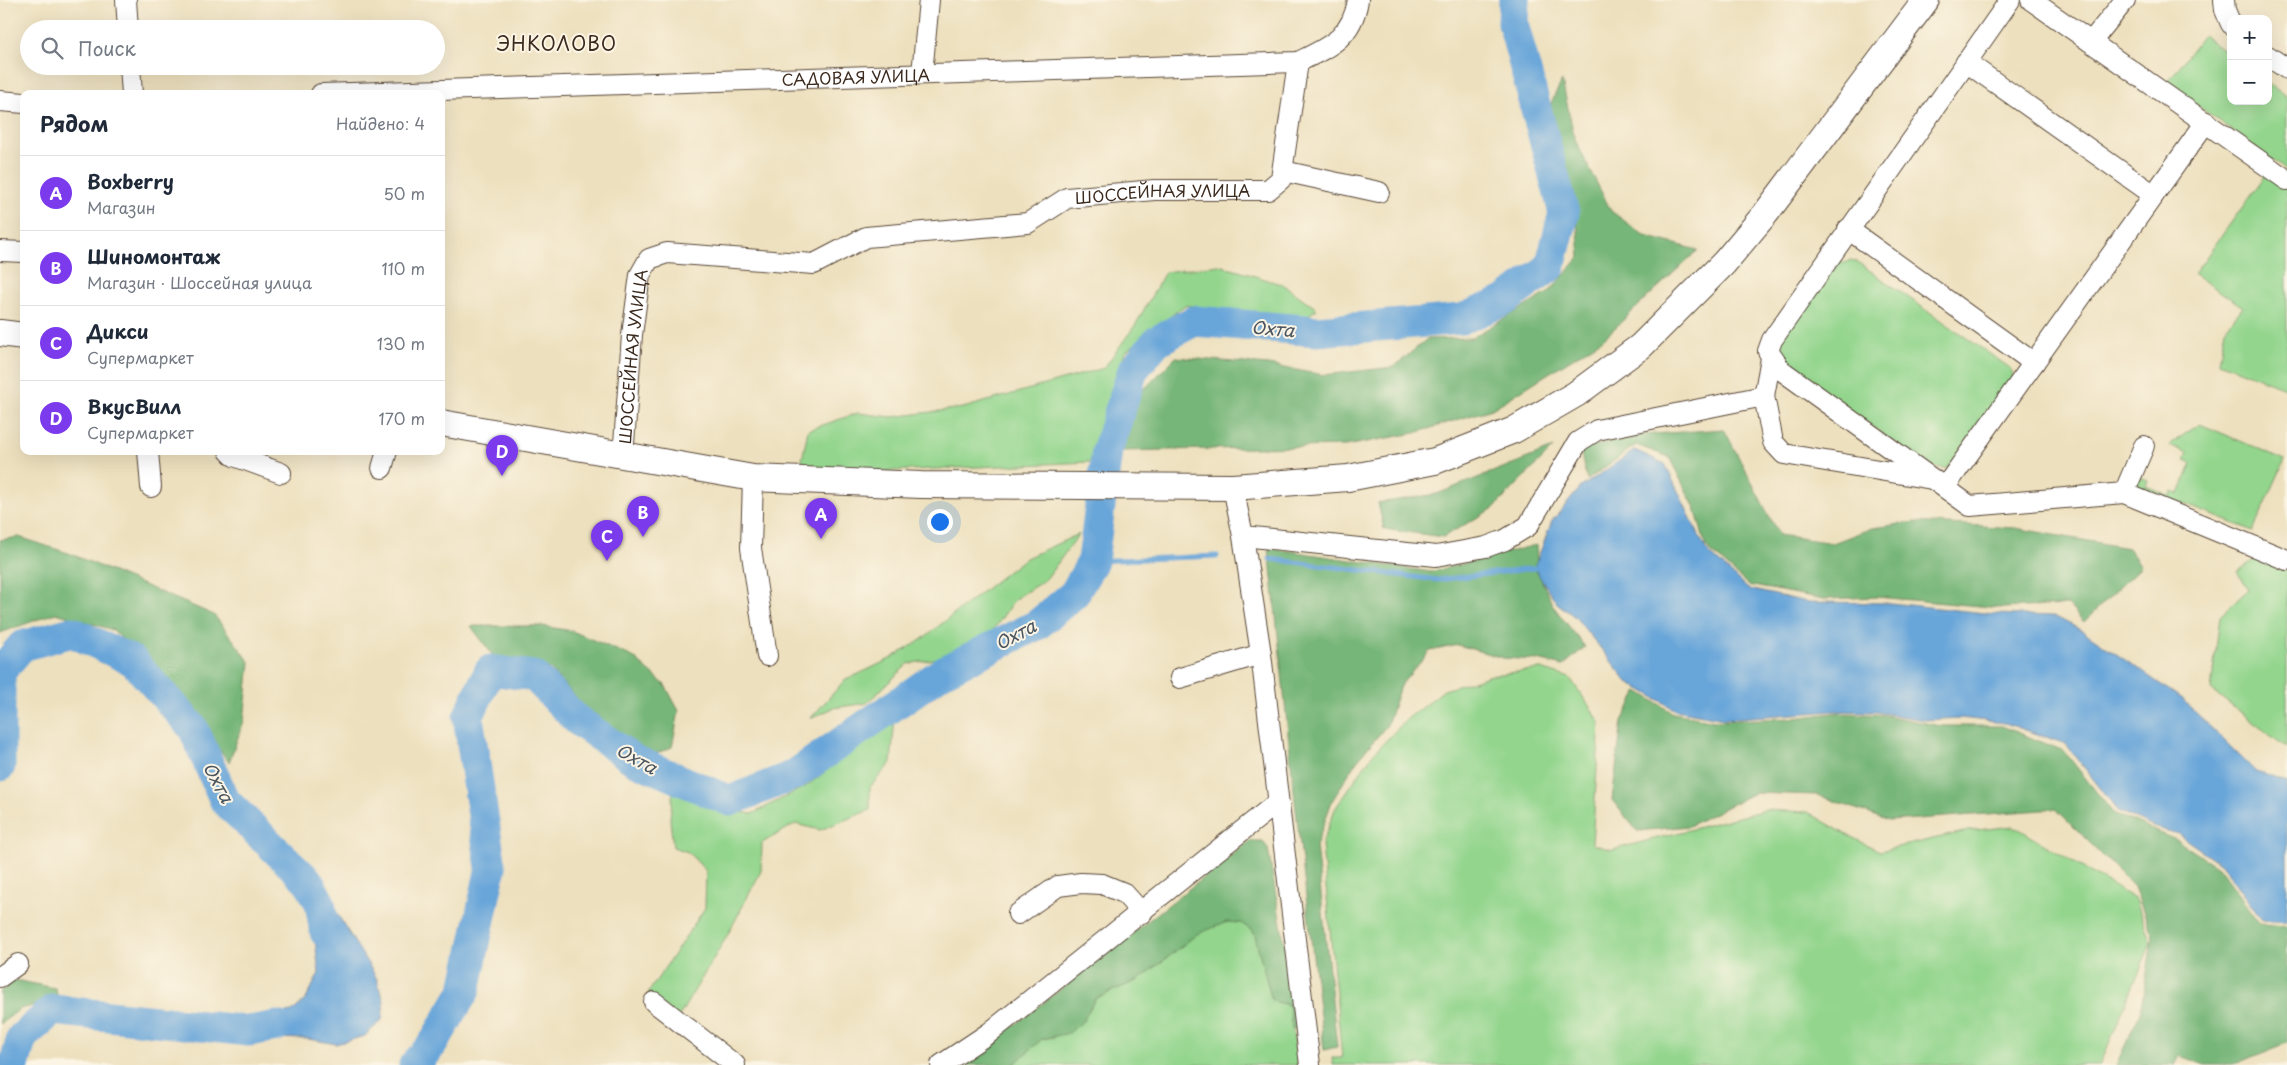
<!DOCTYPE html>
<html lang="ru">
<head>
<meta charset="utf-8">
<style>
	:root { --surface:#fff; --page:#f6f6f7; --text:#1f2937; --muted:#747a83; --line:#e0e1e3; --accent:#7c3aed }
	body { margin:0; font-family:"Playpen Sans",sans-serif; background:var(--page); color:var(--text) }
	.controls { position:absolute; right:15px; top:15px; display:grid; overflow:hidden; border-radius:10px; box-shadow:0 5px 20px #0002 }
	.controls button { width:45px; height:45px; display:grid; place-items:center; padding:0; border:0; border-bottom:1px solid var(--line); background:var(--surface); color:var(--text); font:25px sans-serif }
	.you { position:absolute; left:939px; top:521px; width:18px; height:18px; margin:-12px; border:4px solid #fff; border-radius:50%; background:#1a73e8; box-shadow:0 0 0 8px #1a73e833 }
	.badge { display:grid; place-items:center; width:32px; height:32px; border-radius:50%; background:var(--accent); color:#fff; font-size:16px; font-weight:700 }
	.pin { position:absolute; translate:-50% -41px; filter:drop-shadow(0 1px 2px #0008) }
	.pin::after { content:''; position:absolute; top:26px; width:18px; height:15px; background:inherit; clip-path:polygon(0 0,100% 0,50% 100%) }
	.list { margin:0; padding:0; list-style:none }
	h2 { display:flex; justify-content:space-between; align-items:center; height:65px; margin:0; padding:0 20px; font-size:21px }
	h2 small { font-size:16px; font-weight:400; color:var(--muted) }
	.list li { display:grid; grid-template-columns:32px 1fr auto; gap:15px; align-items:center; box-sizing:border-box; height:75px; padding:0 20px; border-top:1px solid var(--line) }
	.list b { display:block; font-size:19px; white-space:nowrap }
	.list p { margin:0; font-size:16px; white-space:nowrap; color:var(--muted) }
	.list em { font-size:16px; font-style:normal; color:var(--muted) }
	.icon { flex:none; width:28px; height:28px; fill:none; stroke:currentColor; stroke-width:2; stroke-linecap:round; stroke-linejoin:round }
	.map { position:relative; flex:none; width:2287px; height:1065px; overflow:hidden }
	.search { position:absolute; background:var(--surface); box-shadow:0 5px 20px #0002; left:20px; top:20px; width:425px; height:55px; display:flex; align-items:center; gap:12px; box-sizing:border-box; padding:0 18px; border-radius:28px; color:var(--muted); font-size:19px }
	.panel { position:absolute; background:var(--surface); box-shadow:0 5px 20px #0002; left:20px; top:90px; width:425px; height:365px; border-radius:10px }
	.map>svg:first-child { display:block }
	.green { fill:#93d58d; stroke:#678056 }
	.forest { fill:#76b678; stroke:#58704b }
	.water { fill:#67a5d9; stroke:#51687c }
	.lines { fill:none; stroke-linecap:round; stroke-linejoin:round }
	.stream { stroke:#67a5d9; stroke-width:5 }
	.river { stroke:#67a5d9; stroke-width:31 }
	.minor-casing { stroke:#564536; stroke-width:22 }
	.major-casing { stroke:#564536; stroke-width:28 }
	.minor { stroke:#fff; stroke-width:20 }
	.major { stroke:#fff; stroke-width:26 }
	.labels { text-anchor:middle; dominant-baseline:central; stroke-width:4; stroke-linejoin:round; paint-order:stroke }
	.street-label { font-size:16px; fill:#3b2a1e; stroke:#fcf5e5 }
	.water-label { font-size:18px; font-style:italic; fill:#4a555f; stroke:#fcf5e5 }
	.quarter-label { font-size:19px; letter-spacing:1px; fill:#3b2a1e; stroke:#fcf5e5 }
</style>
</head>
<body>
<div class="map">
<svg width="2287" height="1065" viewBox="0 0 2287 1065">
	<rect width="100%" height="100%" fill="#fcf5e5"/>
	<filter id="ink" filterUnits="userSpaceOnUse"><feTurbulence type="fractalNoise" baseFrequency=".02" numOctaves="2"/><feDisplacementMap in="SourceGraphic" scale="10" xChannelSelector="R" yChannelSelector="G"/><feConvolveMatrix kernelMatrix="1 2 1 2 8 2 1 2 1" color-interpolation-filters="sRGB"/></filter>
	<filter id="wash" filterUnits="userSpaceOnUse"><feTurbulence type="fractalNoise" baseFrequency=".0096" numOctaves="4" result="noise"/><feDisplacementMap in="SourceGraphic" scale="20" xChannelSelector="R" yChannelSelector="G"/><feGaussianBlur stdDeviation="1.12" result="paint"/><feColorMatrix in="noise" values="0 0 0 0 0 0 0 0 0 0 0 0 0 0 0 0 0 1.4 0 .05"/><feComposite in="paint" operator="in"/></filter>
	<g filter="url(#wash)">
		<rect width="100%" height="100%" fill="#ede0be"/>
		<!-- green -->
		<g class="green">
			<polygon points="2203,35 2231,55 2231,101 2268,101 2268,83 2287,97 2287,171 2167,83"/>
			<polygon points="2267,173 2287,186 2287,389 2219,362 2225,329 2243,307 2194,274"/>
			<polygon points="1850,260 1856,261 2010,368 2013,374 2012,381 1947,468 1929,467 1782,363 1778,354 1779,341 1835,261 1845,263"/>
			<polygon points="1219,265 1284,285 1317,309 1300,321 1185,305 1125,352 1090,462 799,475 808,430 858,413 892,417 963,408 1104,368 1136,324 1165,272"/>
			<polygon points="2200,424 2285,460 2253,531 2138,486 2137,476 2148,480 2146,486 2170,496 2172,491 2179,494 2192,463 2185,460 2188,453 2169,445"/>
			<polygon points="1079,534 1046,579 1015,599 991,633 950,656 908,664 867,703 833,708 810,719 844,681 890,659 921,640 1024,559"/>
			<polygon points="2261,555 2287,566 2287,748 2211,690 2220,616 2249,589 2237,572"/>
			<polygon points="1541,669 1570,678 1600,722 1592,844 1612,850 1765,810 1808,812 1845,834 1880,851 1968,831 2014,826 2136,900 2151,943 2100,1065 1333,1065 1332,1058 1342,1058 1322,844 1335,809 1372,755 1407,719 1444,690 1492,675"/>
			<polygon points="895,717 891,763 870,787 870,810 820,830 795,824 762,843 761,871 727,936 678,1018 648,993 705,908 706,871 688,852 673,847 670,819 673,789 708,807 752,814 808,785"/>
			<polygon points="1227,922 1241,923 1254,932 1272,1001 1289,1005 1298,1065 1013,1065 1042,1039 1054,1037 1083,1021 1095,999 1140,979 1197,934"/>
		</g>
		<!-- forest -->
		<g class="forest">
			<polygon points="1562,81 1575,140 1611,211 1645,236 1698,250 1603,339 1492,409 1415,433 1345,446 1121,451 1140,393 1176,357 1268,365 1324,375 1394,367 1427,339 1471,338 1548,293 1580,257 1576,206 1560,179 1554,138 1546,113"/>
			<polygon points="1724,429 1779,535 1833,543 1872,528 1915,522 2015,528 2128,548 2141,566 2084,622 2068,605 2002,608 1877,597 1824,599 1748,585 1706,547 1695,508 1669,457 1636,445 1587,480 1580,450 1627,436"/>
			<polygon points="1553,448 1494,508 1443,537 1384,529 1378,503 1437,494"/>
			<polygon points="19,537 71,554 214,615 250,662 244,721 229,762 201,726 188,717 163,678 113,630 56,613 0,633 0,540"/>
			<polygon points="1536,545 1538,572 1553,606 1585,647 1563,666 1538,660 1503,658 1458,645 1430,651 1400,686 1387,725 1356,762 1332,801 1316,846 1337,1047 1324,1050 1295,801 1269,548 1431,572"/>
			<polygon points="471,626 542,626 572,631 633,657 665,685 679,711 672,747 650,756 603,727 550,669 494,657"/>
			<polygon points="1638,691 1673,713 1714,721 1794,718 1835,713 1884,715 1941,726 2002,726 2064,751 2113,813 2178,841 2218,867 2260,924 2287,926 2287,1043 2232,1065 2205,1065 2180,1056 2175,1065 2116,1065 2140,1013 2153,936 2134,887 2056,809 1889,821 1818,795 1754,793 1689,826 1637,831 1612,800 1622,721"/>
			<polygon points="1250,841 1263,841 1268,849 1299,1029 1292,1029 1289,1005 1272,1001 1254,932 1241,923 1227,922 1197,934 1140,979 1095,999 1083,1021 1069,1033 1042,1039 1013,1065 964,1065"/>
			<polygon points="15,980 55,988 59,1000 20,1009 0,1024 0,992"/>
		</g>
		<!-- water -->
		<g class="water">
			<polygon points="1635,450 1665,464 1706,550 1748,589 1807,602 1890,603 1994,614 2054,616 2083,631 2182,699 2256,772 2287,782 2287,922 2262,920 2221,864 2178,834 2153,827 2118,811 2066,744 2005,723 1960,718 1925,720 1876,712 1835,711 1724,719 1676,710 1628,682 1575,617 1557,603 1534,568 1552,521 1581,487"/>
			<polygon points="322,889 376,977 384,1001 382,1020 365,1036 336,1044 308,1039 235,1037 234,1019 292,1012 306,999 319,973 309,891"/>
		</g>
		<g class="lines">
			<!-- stream -->
			<g class="stream">
				<polyline points="1270,559 1438,580 1534,568"/>
				<polyline points="1093,561 1217,556"/>
			</g>
			<!-- river -->
			<g class="river">
				<polyline points="0,766 0,672 22,646 72,632 133,661 193,728 225,801 308,881 320,903 325,932"/>
				<polyline points="14,1065 22,1037 53,1010 249,1031 277,1026"/>
				<polyline points="414,1065 432,1045 465,990 491,867 468,717 490,670 534,676 577,720 634,760 730,801 794,775 944,671 1037,625 1074,594 1093,561 1107,451 1133,370 1157,341 1194,321 1317,331 1462,319 1504,301 1550,267 1564,213 1513,23 1514,0"/>
			</g>
		</g>
	</g>
	<g filter="url(#ink)">
		<g class="lines">
			<!-- minor casing -->
			<g class="minor-casing">
				<g id="minor">
					<polyline points="126,0 128,29"/>
					<polyline points="2010,0 1772,340 1768,351 1781,370 1970,506 2124,493 2287,560"/>
					<polyline points="2031,0 2287,180"/>
					<polyline points="2224,0 2225,10 2231,24"/>
					<polyline points="2091,42 2125,0"/>
					<polyline points="2268,56 2287,69"/>
					<polyline points="1966,62 2154,195"/>
					<polyline points="130,66 132,94"/>
					<polyline points="922,74 929,0"/>
					<path id="s1" d="M321,94l977,-32c31,-15 54,-24 60,-62"/>
					<polyline points="0,101 24,103"/>
					<polyline points="1283,171 1379,192"/>
					<polyline points="1848,229 2034,363"/>
					<polyline points="0,251 24,252"/>
					<polyline points="1764,396 1771,358"/>
					<polyline points="148,451 151,487"/>
					<polyline points="229,451 234,456 281,473"/>
					<path id="s2" d="M623,457l9,-122 8,-60 9,-16 18,-6 147,11 52,-27 162,-14 39,-25 87,-8h114l13,-11 17,-117"/>
					<polyline points="382,468 387,451"/>
					<polyline points="753,478 751,548 767,656"/>
					<polyline points="1233,487 1243,536 1261,654 1310,1065"/>
					<polyline points="1945,487 2206,122"/>
					<polyline points="2124,493 2144,446"/>
					<polyline points="1243,536 1436,556 1486,547 1505,540 1528,526 1578,442 1597,430 1764,396 1773,442 1784,454 1932,479"/>
					<polyline points="1180,678 1261,654"/>
					<polyline points="1018,914 1058,886 1081,883 1102,884 1124,893 1142,913"/>
					<polyline points="0,977 18,964"/>
					<polyline points="654,1002 735,1065"/>
					<polyline points="941,1065 989,1033 1278,802"/>
				</g>
			</g>
			<!-- major casing -->
			<g class="major-casing">
				<g id="major">
					<polyline points="0,333 24,336"/>
					<polyline points="441,423 753,478 921,485 1233,487 1348,478 1435,461 1514,430 1576,394 1641,346 1724,263 1766,213 1926,0"/>
				</g>
			</g>
			<!-- minor -->
			<use href="#minor" class="minor"/>
			<!-- major -->
			<use href="#major" class="major"/>
		</g>
	</g>
	<g class="labels">
		<!-- street labels -->
		<g class="street-label">
			<text stroke="none"><textPath href="#s1" startOffset="535">САДОВАЯ УЛИЦА</textPath></text>
			<text stroke="none"><textPath href="#s2" startOffset="731">ШОССЕЙНАЯ УЛИЦА</textPath></text>
			<text stroke="none"><textPath href="#s2" startOffset="101">ШОССЕЙНАЯ УЛИЦА</textPath></text>
		</g>
		<!-- water labels -->
		<g class="water-label">
			<text transform="translate(1273 328) rotate(5)">Охта</text>
			<text transform="translate(1015 634) rotate(-28)">Охта</text>
			<text transform="translate(637 758) rotate(29)">Охта</text>
			<text transform="translate(219 782) rotate(62)">Охта</text>
		</g>
		<!-- quarter labels -->
		<g class="quarter-label">
			<text x="557" y="43">ЭНКОЛОВО</text>
		</g>
	</g>
</svg>
<div class="controls">
<button>+</button>
<button>−</button>
</div>
<div class="you"></div>
<div class="pin badge" style="left:821px;top:539px">A</div>
<div class="pin badge" style="left:643px;top:537px">B</div>
<div class="pin badge" style="left:607px;top:561px">C</div>
<div class="pin badge" style="left:502px;top:476px">D</div>
<div class="search"><svg class="icon" aria-label="search" viewBox="0 0 24 24"><circle cx="10" cy="10" r="6"/><path d="M15 15l6 6"/></svg>Поиск</div>
<section class="panel">
<h2>Рядом<small>Найдено: 4</small></h2>
<ul class="list">
<li><span class="badge">A</span><div><b>Boxberry</b><p>Магазин</p></div><em>50 m</em></li>
<li><span class="badge">B</span><div><b>Шиномонтаж</b><p>Магазин · Шоссейная улица</p></div><em>110 m</em></li>
<li><span class="badge">C</span><div><b>Дикси</b><p>Супермаркет</p></div><em>130 m</em></li>
<li><span class="badge">D</span><div><b>ВкусВилл</b><p>Супермаркет</p></div><em>170 m</em></li>
</ul>
</section>
</div>
</body>
</html>
